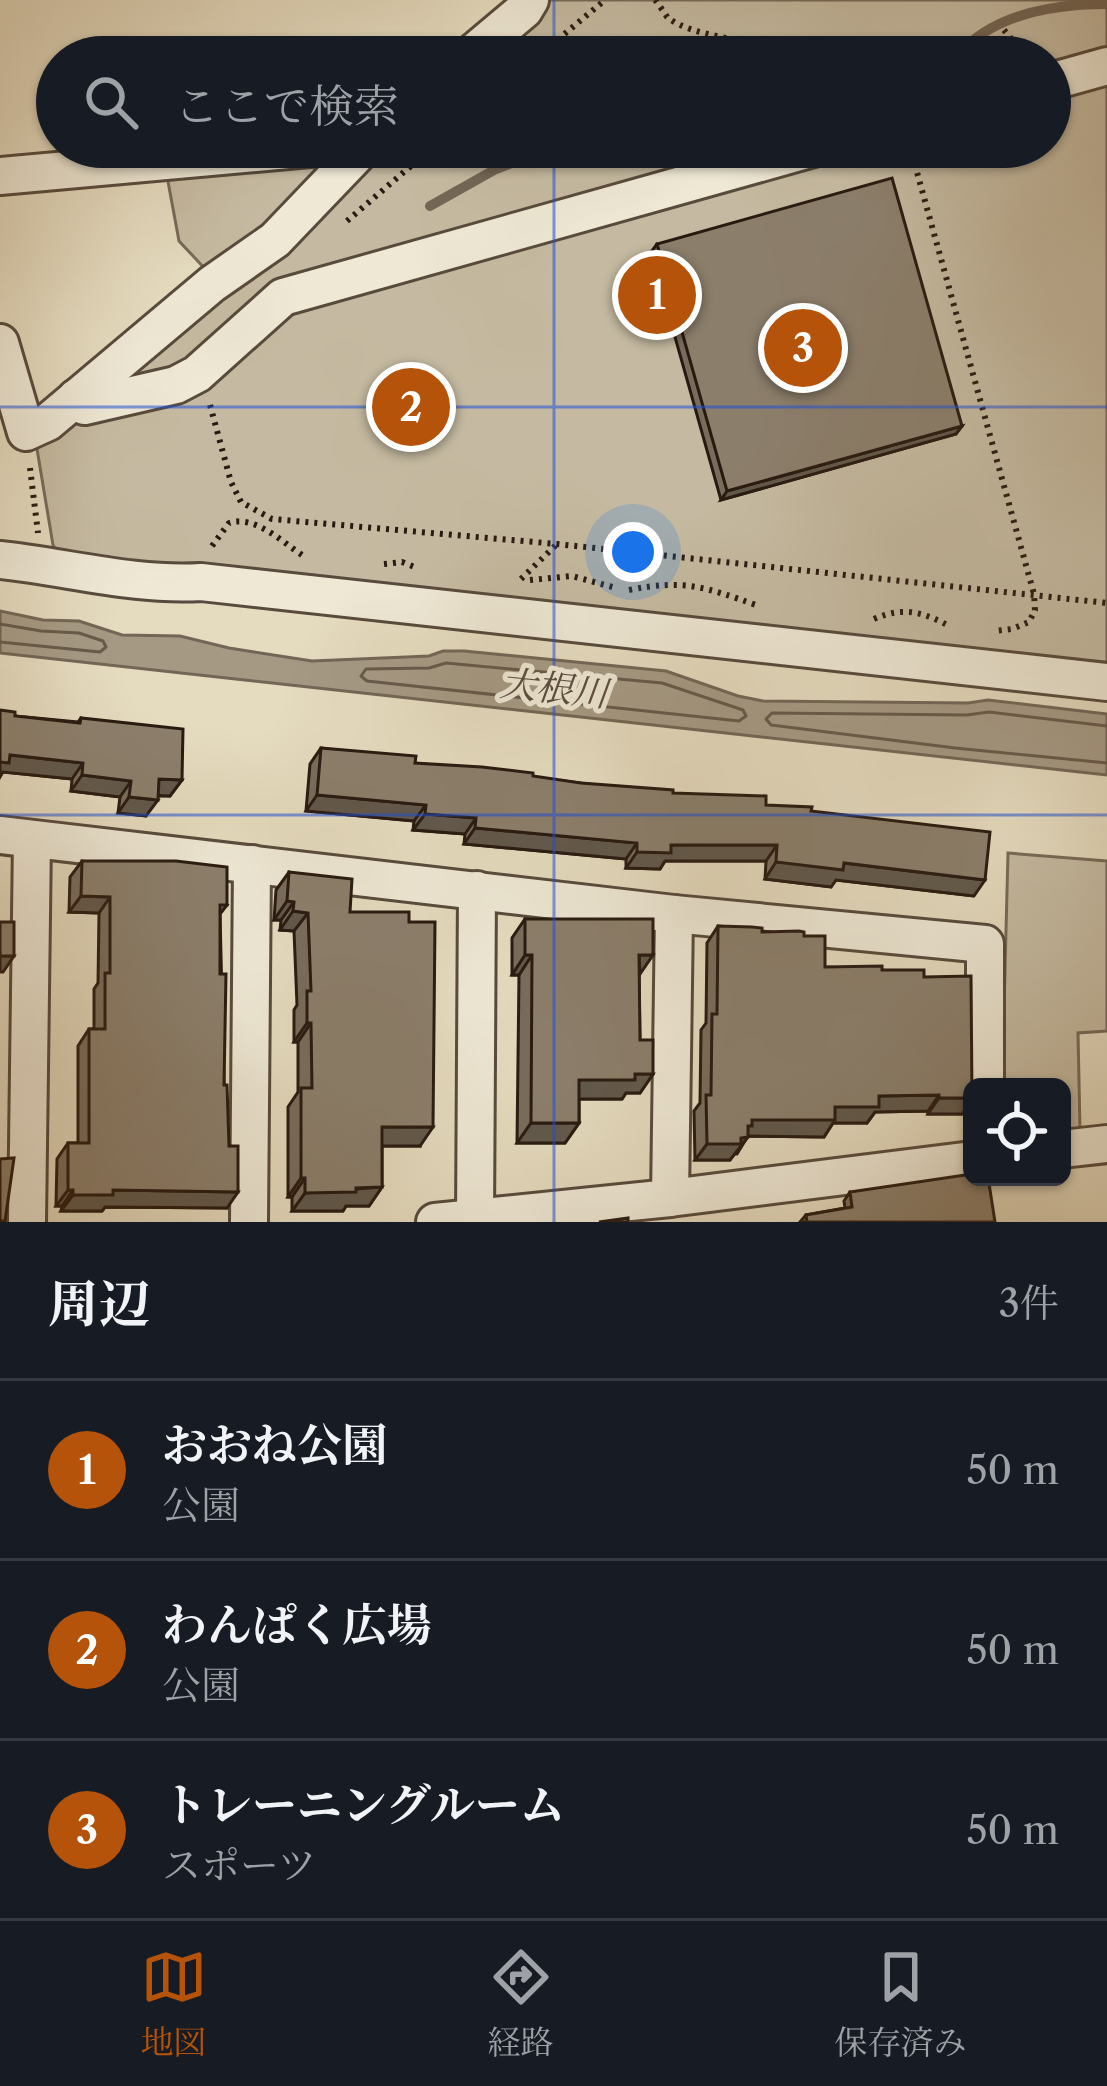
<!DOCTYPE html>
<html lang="ja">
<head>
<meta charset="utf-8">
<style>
	:root { --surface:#171b24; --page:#20242c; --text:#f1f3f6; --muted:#9ea1a6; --line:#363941; --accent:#b45309 }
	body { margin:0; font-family:"Libre Caslon Text","Noto Serif JP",serif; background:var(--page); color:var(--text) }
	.controls { position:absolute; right:36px; bottom:36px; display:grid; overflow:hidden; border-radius:18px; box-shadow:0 3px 9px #0004 }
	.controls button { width:108px; height:108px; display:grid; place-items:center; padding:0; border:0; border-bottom:3px solid var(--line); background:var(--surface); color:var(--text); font:60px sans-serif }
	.you { position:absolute; left:633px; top:552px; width:42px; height:42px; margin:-30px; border:9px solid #fff; border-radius:50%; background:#1a73e8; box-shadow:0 0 0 18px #1a73e833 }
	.badge { display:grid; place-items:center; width:78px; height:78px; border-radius:50%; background:var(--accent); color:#fff; font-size:39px; font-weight:700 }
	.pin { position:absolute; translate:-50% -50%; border:6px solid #fff; box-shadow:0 3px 12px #0006 }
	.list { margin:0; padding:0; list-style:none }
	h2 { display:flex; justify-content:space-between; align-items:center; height:156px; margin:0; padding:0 48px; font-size:51px }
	h2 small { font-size:39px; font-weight:400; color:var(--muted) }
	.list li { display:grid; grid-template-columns:78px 1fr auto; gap:36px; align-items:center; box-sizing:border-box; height:180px; padding:0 48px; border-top:3px solid var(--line) }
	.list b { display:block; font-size:45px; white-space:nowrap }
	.list p { margin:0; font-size:39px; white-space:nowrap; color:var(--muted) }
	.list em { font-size:39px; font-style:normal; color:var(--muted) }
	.icon { flex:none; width:66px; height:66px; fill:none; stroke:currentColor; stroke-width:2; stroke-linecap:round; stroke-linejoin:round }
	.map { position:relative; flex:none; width:1107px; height:1222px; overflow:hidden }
	.search { position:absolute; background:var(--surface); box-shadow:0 3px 9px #0004; left:36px; right:36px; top:36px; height:132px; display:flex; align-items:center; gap:30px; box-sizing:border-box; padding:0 42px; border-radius:66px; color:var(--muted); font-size:45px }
	.sheet { height:696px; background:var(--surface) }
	nav { display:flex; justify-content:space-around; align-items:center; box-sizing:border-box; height:168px; border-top:3px solid var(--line); background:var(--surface); font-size:33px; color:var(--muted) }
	nav a { display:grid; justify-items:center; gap:6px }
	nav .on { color:var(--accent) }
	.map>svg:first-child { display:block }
	.green { fill:#c5baa1; stroke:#776a59; stroke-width:3 }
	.water { fill:#a59984; stroke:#736656; stroke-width:3 }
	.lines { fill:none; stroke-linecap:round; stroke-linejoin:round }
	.shore { stroke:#675a4a; stroke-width:3 }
	.stream { stroke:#736656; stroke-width:10 }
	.minor-casing { stroke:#584a3c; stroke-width:42 }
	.path { stroke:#291a11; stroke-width:6; stroke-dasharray:3 6; stroke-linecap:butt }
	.minor { stroke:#eee8d5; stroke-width:36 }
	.wall { fill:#786c5c; stroke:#291a11; stroke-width:3 }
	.shaded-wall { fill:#61584b; stroke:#291a11; stroke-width:3 }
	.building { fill:#8b7e6b; stroke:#291a11; stroke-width:3 }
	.grid { fill:none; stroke:#1d4ed8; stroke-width:3; stroke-opacity:0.55 }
	.labels { text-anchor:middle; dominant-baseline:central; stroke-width:10; stroke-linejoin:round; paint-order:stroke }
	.water-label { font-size:36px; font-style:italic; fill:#5b4d3f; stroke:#eee8d5 }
</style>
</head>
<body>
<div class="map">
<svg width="1107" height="1222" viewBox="0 0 1107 1222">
	<rect width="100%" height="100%" fill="#e5dbbf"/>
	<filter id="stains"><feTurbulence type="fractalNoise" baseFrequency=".00167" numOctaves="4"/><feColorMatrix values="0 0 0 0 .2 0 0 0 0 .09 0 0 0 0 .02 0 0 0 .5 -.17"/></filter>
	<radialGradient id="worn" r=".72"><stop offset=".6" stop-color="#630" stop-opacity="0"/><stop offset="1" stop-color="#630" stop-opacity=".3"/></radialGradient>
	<!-- green -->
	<g class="green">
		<polygon points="540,0 1107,0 1107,663 63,560 53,545 36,443 377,147 1050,147 1050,57 481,57"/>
		<polygon points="325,160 327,170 256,235 208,272 179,241 167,176"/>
		<polygon points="1008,853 1107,861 1107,1031 1078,1033 1080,1131 1062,1133 1062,1087 1002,1087"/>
	</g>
	<!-- water -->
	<polygon class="water" points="0,611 43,620 79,621 122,635 180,636 229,648 312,661 429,656 443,651 464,651 666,671 738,696 763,701 968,703 988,700 1107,714 1107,775 0,653"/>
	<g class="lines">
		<!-- shore -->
		<g class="shore">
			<polyline points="0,624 41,631 79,633 103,641 106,647 100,652 0,642"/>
			<polygon points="446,663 662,683 743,710 746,716 739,721 367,681 361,676 366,669 429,668"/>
			<polyline points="1107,726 989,712 967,715 772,713 766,719 771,725 955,748 1107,763"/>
		</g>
		<!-- stream -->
		<g class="stream">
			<path d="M956,57c36,-43 98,-53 151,-53"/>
			<polyline points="430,206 496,169 544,151 581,147"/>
		</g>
		<!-- minor casing -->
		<g class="minor-casing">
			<g id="minor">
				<polyline points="468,57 524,10 530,0"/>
				<polyline points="1050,82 1107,66"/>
				<polyline points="0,176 321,147"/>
				<polyline points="0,343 26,432 48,422 212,284 275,240 364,147"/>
				<polyline points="76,398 85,406 176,385 197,374 283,297 817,147"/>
				<path d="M0,560c66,7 134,26 201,22l906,100"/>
				<polyline points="0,835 674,914 985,944 985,1087"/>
				<polyline points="1062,1149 1107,1144"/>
				<polyline points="670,1198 674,914"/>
				<polyline points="27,1222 32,839"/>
				<polyline points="249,1222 252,864"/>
				<polyline points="435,1222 670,1198 972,1160"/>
				<polyline points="475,1222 477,890"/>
			</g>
		</g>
		<!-- path -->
		<g class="path">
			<path d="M655,0c2,2 11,15 12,17 27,22 83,19 115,40"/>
			<polyline points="1004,30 1026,57"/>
			<polyline points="537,57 605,0"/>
			<polyline points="910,147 1034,594 1035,610 1029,622 1012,629 994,631"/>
			<polyline points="347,221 433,147"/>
			<polyline points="210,405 231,482 241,502 272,519 557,544 1107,603"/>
			<polyline points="30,468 38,533"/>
			<path d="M212,546l17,-23c26,-8 52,18 73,32"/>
			<polyline points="384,564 402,562 417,568"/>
			<polyline points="521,579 557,544"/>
			<polyline points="530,580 572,576 616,588"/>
			<path d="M629,590c55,-11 76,-3 127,15"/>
			<path d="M874,619c30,-13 49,-7 77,8"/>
		</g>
		<!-- minor -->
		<use href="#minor" class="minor"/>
	</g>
	<!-- wall -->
	<g class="wall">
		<polygon points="657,244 962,426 956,434 721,500 651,252"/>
		<polygon points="15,716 78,722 81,718 182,780 170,796 158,796 146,816 118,813 120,797 71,791 72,779 3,772"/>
		<polygon points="321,748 415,763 811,811 974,896 836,880 831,887 765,879 766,861 665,861 660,869 626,868 626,859 464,844 465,834 413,830 414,821 306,811 310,764"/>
		<polygon points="82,861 227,905 220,914 227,1208 105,1207 102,1211 61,1211 62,1206 56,1206 57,1159 68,1143 78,1143 78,1046 89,1029 94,1029 94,989 98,983 99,913 69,912 70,877"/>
		<polygon points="289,872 350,912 420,1146 382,1146 382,1187 369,1206 346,1206 343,1211 292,1211 292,1197 288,1197 288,1107 298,1092 298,1042 294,1042 294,1010 297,1005 294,931 280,930 281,920 274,920 276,890"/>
		<polygon points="525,919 639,974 640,1040 653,1074 640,1093 626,1093 622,1099 579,1099 579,1123 565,1143 517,1143 519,975 512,975 512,938"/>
		<polygon points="718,926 804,936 825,967 882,970 924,977 972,1087 972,1100 962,1114 928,1114 928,1111 875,1112 867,1123 833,1123 824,1137 748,1136 737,1154 734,1154 730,1160 695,1160 694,1111 700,1103 701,1030 706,1023 707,943"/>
		<polygon points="850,1192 995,1222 800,1222 806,1215 845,1208 844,1201"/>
	</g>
	<!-- shaded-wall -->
	<g class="shaded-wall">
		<polygon points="962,426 956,434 721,500 727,491"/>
		<polygon points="10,755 83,763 72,779 3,772 0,777 0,762"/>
		<polygon points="82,775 131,781 120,797 71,791"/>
		<polygon points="159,779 182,780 170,796 148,795"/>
		<polygon points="317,795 426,805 414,821 306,811"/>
		<polygon points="129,797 158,800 146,816 118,813"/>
		<polygon points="425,814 476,818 465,834 413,830"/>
		<polygon points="475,828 637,843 626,859 464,844"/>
		<polygon points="671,845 777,845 766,861 665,861 660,869 626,868 637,852"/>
		<polygon points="776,862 844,863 985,880 974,896 836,880 831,887 765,879"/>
		<polygon points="81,896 110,897 99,913 69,912"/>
		<polygon points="287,901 294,902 281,920 274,920"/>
		<polygon points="293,911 308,913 294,931 280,930"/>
		<polygon points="525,955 532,955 519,975 512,975"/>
		<polygon points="639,955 653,955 640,974"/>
		<polygon points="0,956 14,956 3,972 0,972"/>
		<polygon points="307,1023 311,1023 298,1042 294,1042"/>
		<polygon points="635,1074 653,1074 640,1093 626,1093 622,1099 566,1099 579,1080"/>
		<polygon points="939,1095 928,1111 875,1112 867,1123 833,1123 824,1137 745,1136 748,1137 730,1160 695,1160 707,1144 752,1120 835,1107 879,1096"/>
		<polygon points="939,1098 972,1098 972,1100 962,1114 928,1114"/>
		<polygon points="531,1123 579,1123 565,1143 517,1143"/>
		<polygon points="382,1127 433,1127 420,1146 369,1146"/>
		<polygon points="301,1178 305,1178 292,1197 288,1197"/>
		<polygon points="382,1187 369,1206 346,1206 343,1211 292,1211 305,1193"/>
		<polygon points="68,1190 73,1190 62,1206 56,1206"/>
		<polygon points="113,1190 238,1192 227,1208 105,1207 102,1211 61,1211 73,1195"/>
	</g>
	<!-- building -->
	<g class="building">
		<polygon points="892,178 962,426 727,491 657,244"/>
		<polygon points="0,710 15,712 15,716 80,723 81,718 183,729 182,780 159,779 158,800 129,797 131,781 82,775 83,763 10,755 9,763 0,762"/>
		<polygon points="321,748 416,756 415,763 482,767 533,773 533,776 581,783 673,790 673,793 766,796 766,805 812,807 811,811 990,832 985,880 844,863 843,870 776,862 777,845 671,845 671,853 637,852 637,843 475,828 476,818 425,814 426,805 317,795"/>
		<polygon points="82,861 176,861 227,867 227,905 220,905 220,974 226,974 224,1085 227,1085 229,1146 238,1146 238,1192 113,1190 113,1195 73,1195 73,1190 68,1190 68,1143 89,1143 89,1029 105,1029 105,973 110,973 110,897 81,896"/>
		<polygon points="289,872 352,879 350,912 409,912 409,922 435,922 433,1127 382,1127 382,1187 356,1188 356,1192 305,1193 305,1178 301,1178 301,1088 312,1088 311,1023 307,1023 307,991 311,991 308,913 293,911 294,902 287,901"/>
		<polygon points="525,919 653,919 653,955 639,955 640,1040 653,1040 653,1074 635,1074 635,1080 579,1080 579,1123 531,1123 532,955 525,955"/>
		<rect x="0" y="922" width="14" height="34"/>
		<polygon points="718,926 752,927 762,928 762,932 799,931 804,932 804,936 825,936 825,967 882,966 882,970 924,970 924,977 971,976 972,1098 939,1098 939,1095 879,1096 879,1107 835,1107 835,1120 752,1120 752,1126 748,1126 748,1137 741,1138 741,1144 707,1144 706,1095 711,1095 712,1014 717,1014"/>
		<polygon points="14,1158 5,1221 0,1221 0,1159"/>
		<polygon points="972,1174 972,1177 988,1177 995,1222 807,1222 806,1215 852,1207 850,1192"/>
		<polygon points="628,1218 628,1222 599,1222"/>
	</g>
	<!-- grid -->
	<path class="grid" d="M554,0v57M554,147v1075M0,407h1107M0,815h1107"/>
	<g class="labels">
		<!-- water labels -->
		<g class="water-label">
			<text transform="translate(554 688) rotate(6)">大根川</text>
		</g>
	</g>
	<rect width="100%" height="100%" filter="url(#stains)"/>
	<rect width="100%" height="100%" fill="url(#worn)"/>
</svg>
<div class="controls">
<button><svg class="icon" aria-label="locate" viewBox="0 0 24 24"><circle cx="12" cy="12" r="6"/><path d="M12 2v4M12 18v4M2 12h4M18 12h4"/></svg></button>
</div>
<div class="you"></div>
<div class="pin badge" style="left:657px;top:295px">1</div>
<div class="pin badge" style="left:411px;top:407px">2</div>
<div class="pin badge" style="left:803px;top:348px">3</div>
<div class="search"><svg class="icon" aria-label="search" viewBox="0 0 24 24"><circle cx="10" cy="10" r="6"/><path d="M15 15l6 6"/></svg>ここで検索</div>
</div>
<section class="sheet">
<h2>周辺<small>3件</small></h2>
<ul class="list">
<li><span class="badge">1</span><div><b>おおね公園</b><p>公園</p></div><em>50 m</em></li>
<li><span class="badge">2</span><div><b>わんぱく広場</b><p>公園</p></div><em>50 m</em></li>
<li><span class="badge">3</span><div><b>トレーニングルーム</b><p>スポーツ</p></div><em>50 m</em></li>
</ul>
</section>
<nav>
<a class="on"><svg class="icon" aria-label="map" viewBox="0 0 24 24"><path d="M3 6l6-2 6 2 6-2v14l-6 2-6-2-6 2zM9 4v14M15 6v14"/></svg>地図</a>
<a><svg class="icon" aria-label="directions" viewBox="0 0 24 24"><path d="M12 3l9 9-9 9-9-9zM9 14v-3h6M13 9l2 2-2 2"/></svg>経路</a>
<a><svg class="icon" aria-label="saved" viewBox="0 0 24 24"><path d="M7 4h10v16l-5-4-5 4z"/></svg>保存済み</a>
</nav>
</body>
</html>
